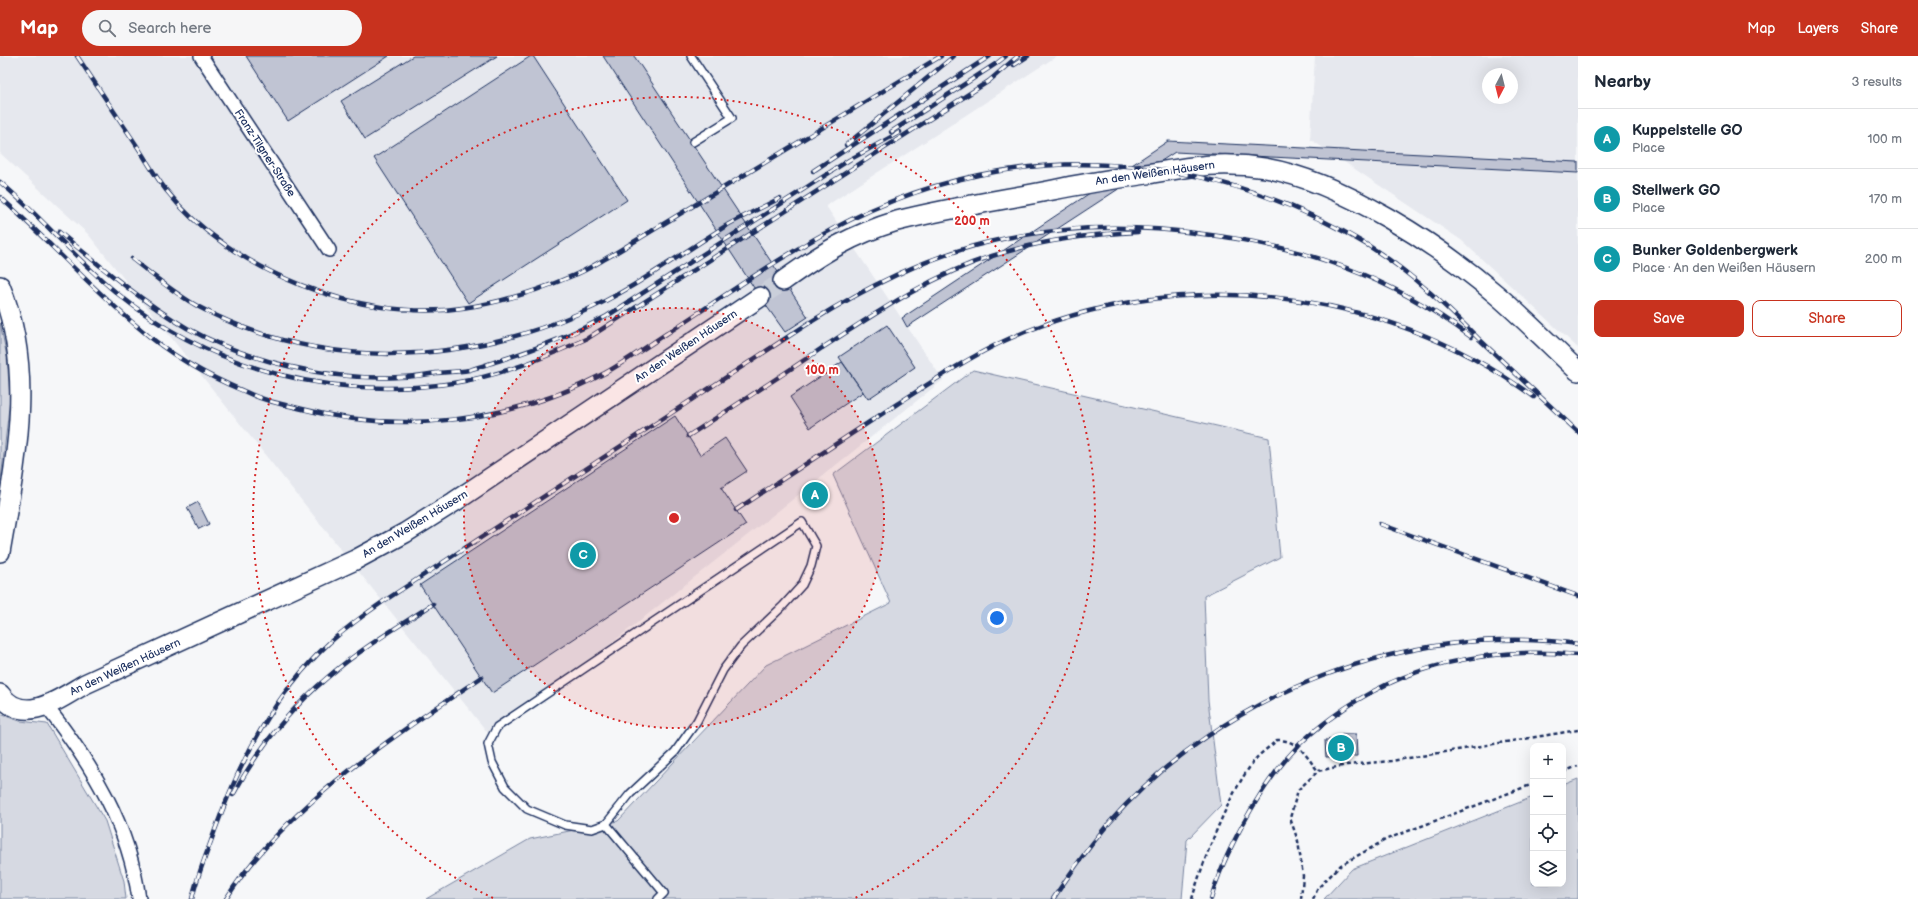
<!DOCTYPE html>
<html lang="en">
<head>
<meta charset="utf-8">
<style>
	:root { --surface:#fff; --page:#f6f6f7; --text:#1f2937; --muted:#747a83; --line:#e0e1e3; --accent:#c8321e }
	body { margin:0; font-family:"Balsamiq Sans",sans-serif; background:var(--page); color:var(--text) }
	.controls { position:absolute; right:12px; bottom:12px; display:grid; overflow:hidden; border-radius:8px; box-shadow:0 4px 16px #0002 }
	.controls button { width:36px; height:36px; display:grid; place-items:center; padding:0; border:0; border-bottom:1px solid var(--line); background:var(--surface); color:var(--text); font:20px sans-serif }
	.compass { position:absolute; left:1482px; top:12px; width:36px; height:36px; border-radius:50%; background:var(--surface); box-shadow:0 4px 16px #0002; rotate:187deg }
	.you { position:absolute; left:997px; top:562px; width:14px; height:14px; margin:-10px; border:3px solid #fff; border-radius:50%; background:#1a73e8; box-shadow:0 0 0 6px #1a73e833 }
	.badge { display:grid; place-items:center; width:26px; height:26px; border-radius:50%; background:var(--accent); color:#fff; font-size:13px; font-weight:700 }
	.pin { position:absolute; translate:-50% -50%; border:2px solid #fff; box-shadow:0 1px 4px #0006 }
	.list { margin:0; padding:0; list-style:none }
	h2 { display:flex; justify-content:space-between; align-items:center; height:52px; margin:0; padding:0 16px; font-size:17px }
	h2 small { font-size:13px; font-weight:400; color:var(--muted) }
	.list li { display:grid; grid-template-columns:26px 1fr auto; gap:12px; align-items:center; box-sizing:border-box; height:60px; padding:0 16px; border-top:1px solid var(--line) }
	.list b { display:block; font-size:15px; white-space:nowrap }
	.list p { margin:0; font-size:13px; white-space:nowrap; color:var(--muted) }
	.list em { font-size:13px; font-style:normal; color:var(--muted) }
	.actions { display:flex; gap:8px; padding:12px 16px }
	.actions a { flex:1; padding:9px 0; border:1px solid var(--accent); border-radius:8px; text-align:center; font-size:14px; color:var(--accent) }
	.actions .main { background:var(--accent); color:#fff }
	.icon { flex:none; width:22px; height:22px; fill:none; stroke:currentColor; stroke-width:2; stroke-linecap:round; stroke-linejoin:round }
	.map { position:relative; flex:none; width:1578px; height:843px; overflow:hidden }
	header { display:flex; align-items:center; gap:24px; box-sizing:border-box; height:56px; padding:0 20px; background:var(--accent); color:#fff }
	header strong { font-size:19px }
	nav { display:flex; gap:22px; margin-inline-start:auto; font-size:14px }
	.search { width:280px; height:36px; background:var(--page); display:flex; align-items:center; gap:10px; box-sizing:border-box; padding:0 14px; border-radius:22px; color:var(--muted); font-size:15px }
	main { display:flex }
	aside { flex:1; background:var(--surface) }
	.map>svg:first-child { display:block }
	.built { fill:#e6e8ee; fill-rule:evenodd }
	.green { fill:#d6d9e2; stroke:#7884a0 }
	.building { fill:#c0c4d3; stroke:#1b2f5e }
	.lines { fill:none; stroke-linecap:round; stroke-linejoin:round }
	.secondary-tunnel { stroke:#cacfda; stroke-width:19; stroke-dasharray:19 10; stroke-linecap:butt }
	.lane-casing { stroke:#1b2f5e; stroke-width:10 }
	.street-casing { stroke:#1b2f5e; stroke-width:16 }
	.secondary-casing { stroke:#1b2f5e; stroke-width:22 }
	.path { stroke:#1b2f5e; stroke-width:2.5; stroke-dasharray:4 3; stroke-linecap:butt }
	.lane { stroke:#fff; stroke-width:7 }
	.street { stroke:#fff; stroke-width:13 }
	.secondary { stroke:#fff; stroke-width:19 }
	.rail-casing { stroke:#1b2f5e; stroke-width:4.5 }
	.rail { stroke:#fff; stroke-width:3; stroke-dasharray:9; stroke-linecap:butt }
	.ring { fill:none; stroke:#d62828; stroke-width:2; stroke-dasharray:2 4 }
	.labels { text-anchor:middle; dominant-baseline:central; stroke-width:4; stroke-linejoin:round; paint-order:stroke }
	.street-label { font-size:11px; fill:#1b2f5e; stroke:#fff }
	.centre { fill:#d62828; stroke:#fff; stroke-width:2 }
	.ring-label { font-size:12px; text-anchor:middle; font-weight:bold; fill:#d62828; stroke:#fff; stroke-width:4; stroke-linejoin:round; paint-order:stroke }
</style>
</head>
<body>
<header>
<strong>Map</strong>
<div class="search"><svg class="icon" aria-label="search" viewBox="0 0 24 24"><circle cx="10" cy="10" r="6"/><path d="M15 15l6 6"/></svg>Search here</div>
<nav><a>Map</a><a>Layers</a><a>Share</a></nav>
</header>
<main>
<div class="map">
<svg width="1578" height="843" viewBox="0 0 1578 843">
	<rect width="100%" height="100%" fill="#f6f7f9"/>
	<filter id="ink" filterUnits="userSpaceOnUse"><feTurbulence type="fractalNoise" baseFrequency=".025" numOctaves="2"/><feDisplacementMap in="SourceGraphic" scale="8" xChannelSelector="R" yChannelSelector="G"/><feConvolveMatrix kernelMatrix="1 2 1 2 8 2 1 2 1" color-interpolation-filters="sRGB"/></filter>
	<g filter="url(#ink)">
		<!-- built -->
		<g class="built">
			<polygon points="0,0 1057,0 826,150 943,324 492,682 88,178 0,97"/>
			<path d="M1315,0h263v292l-117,-108 -151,-101zM1488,18h24v24h-24z"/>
		</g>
		<!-- green -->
		<g class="green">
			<polygon points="0,267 7,301 10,342 0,433"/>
			<polygon points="973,314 1269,382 1280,501 1204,540 1208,644 1221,749 1187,784 1182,843 426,843 530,783 618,765 766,609 891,547 833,419"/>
			<polygon points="0,658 20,665 47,668 105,765 124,825 126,843 0,843"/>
			<polygon points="1578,723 1578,843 1324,843 1352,813 1533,741 1533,828 1563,828 1563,729"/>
		</g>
		<!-- building -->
		<g class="building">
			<polygon points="246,0 389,0 288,65"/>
			<polygon points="413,0 497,0 365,83 341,45"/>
			<polygon points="531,0 533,0 627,144 468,247 374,102"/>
			<polygon points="603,0 634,0 808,261 785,276 760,241"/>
			<polygon points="1168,85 1578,106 1578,117 1175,96 907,271 902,262"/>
			<polygon points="887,269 915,311 868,343 839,301"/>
			<polygon points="842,306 863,336 810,372 790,341"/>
			<polygon points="675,360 700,399 725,382 747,415 721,432 746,469 492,637 420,529"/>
			<polygon points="819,432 823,439 811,447 807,440"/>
			<polygon points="198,446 209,468 199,473 187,452"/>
			<polygon points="1342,678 1356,678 1357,700 1326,701 1325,684 1342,683"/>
		</g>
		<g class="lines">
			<!-- secondary-tunnel -->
			<polyline class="secondary-tunnel" points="760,241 783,225"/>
			<!-- lane casing -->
			<g class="lane-casing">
				<g id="lane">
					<polyline points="691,0 732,62 693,86"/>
					<polygon points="802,466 816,490 811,510 802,529 783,550 741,590 723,614 697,665 675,696 630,738 606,768 592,773 565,769 527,753 505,731 492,706 488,688 497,671"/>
					<polyline points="606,768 664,837 658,843"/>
				</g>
			</g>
			<!-- street casing -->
			<g class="street-casing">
				<g id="street">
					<polyline points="201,0 329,194"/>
					<path d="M46,650c46,58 83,119 93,193"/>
				</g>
			</g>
			<!-- secondary casing -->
			<g class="secondary-casing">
				<g id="secondary">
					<path d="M783,225c39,-28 68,-46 114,-60 51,-13 104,-21 156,-31 33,-7 67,-12 100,-17 41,-7 70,-12 112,-5 76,13 175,78 233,128 28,24 53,50 80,75"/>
					<path d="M0,230c36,86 15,178 0,266"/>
					<path d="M0,638c23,33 61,4 85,-10l270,-124 50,-27 49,-31 306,-205"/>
				</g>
			</g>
			<!-- path -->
			<g class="path">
				<polyline points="1563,716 1578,710"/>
				<path d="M1192,843c12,-41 36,-104 62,-138 6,-8 16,-14 23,-21 22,0 28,15 41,31"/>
				<polyline points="1301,843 1303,820 1298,785 1290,762 1298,734 1318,715 1346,709 1391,705 1578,674"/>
				<polyline points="1313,843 1318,832 1341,809 1387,783 1533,728"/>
			</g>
			<!-- lane -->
			<use href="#lane" class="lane"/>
			<!-- street -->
			<use href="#street" class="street"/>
			<!-- secondary -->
			<use href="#secondary" class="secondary"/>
			<!-- rail casing -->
			<g class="rail-casing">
				<g id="rail">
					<path d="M77,0c20,30 40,60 60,90 10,15 18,30 29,44 63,80 195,133 296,118 38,-5 75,-17 110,-32 14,-5 27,-14 40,-21l329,-199"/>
					<polyline points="1014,9 1028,0"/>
					<polyline points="891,76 997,7 1006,0"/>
					<polyline points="846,89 954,0"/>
					<polyline points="813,115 990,0"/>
					<path d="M0,126c42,35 76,78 118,112 94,76 216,107 335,89 47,-7 91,-25 135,-45l401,-257 29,-25"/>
					<path d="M0,141c47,42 89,89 138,130 32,28 69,49 108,65 16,8 34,12 52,16 102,27 213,15 307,-35 21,-12 41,-26 61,-39 60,-39 120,-82 184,-114 169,-84 358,-71 519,26 41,26 76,59 110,93 33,31 66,62 99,93"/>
					<path d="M59,176c41,34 82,69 128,96 61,34 144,53 213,49 12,0 24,-2 36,-4 11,-1 22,-1 33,-3 11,-3 22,-7 32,-10 38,-12 71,-25 106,-44l242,-156 51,-28"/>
					<path d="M132,203c22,17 43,35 67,48 120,64 258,59 381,6 53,-23 100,-59 149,-89 17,-9 34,-17 51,-26"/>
					<path d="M688,380c45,-29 90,-58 134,-88 54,-35 108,-72 170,-92 47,-15 96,-22 146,-24"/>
					<path d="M736,454c53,-35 107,-71 161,-106 35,-22 69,-45 107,-63 171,-78 378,-56 530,56"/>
					<polyline points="1380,468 1578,540"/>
					<path d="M233,739c24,-45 56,-85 95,-118 32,-28 70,-50 105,-73"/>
					<path d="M192,843c5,-23 15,-46 23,-69 26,-71 58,-134 114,-187 17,-15 36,-29 55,-42l425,-278c56,-35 114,-65 180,-81 71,-17 142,-18 214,-8 100,12 187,42 268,103"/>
					<path d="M226,843c58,-92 167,-162 256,-222"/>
					<path d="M1053,843c18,-27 36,-53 57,-77 113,-129 298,-201 468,-178"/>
					<path d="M1211,843c7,-26 19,-51 32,-75 15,-28 32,-54 54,-77 10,-11 22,-20 34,-29 72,-54 159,-72 247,-63"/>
				</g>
			</g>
			<!-- rail -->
			<use href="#rail" class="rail"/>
		</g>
	</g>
	<!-- distance rings -->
	<circle cx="674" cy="462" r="210" fill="#d62828" fill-opacity=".12"/>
	<g class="ring">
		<circle cx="674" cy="462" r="210"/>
		<path d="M493 842A421 421 0 1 1 855 842"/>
	</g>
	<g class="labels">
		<!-- street labels -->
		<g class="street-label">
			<text transform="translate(265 97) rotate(57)">Franz-Tilgner-Straße</text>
			<text transform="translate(1155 117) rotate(-8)">An den Weißen Häusern</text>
			<text transform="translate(686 290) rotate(-34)">An den Weißen Häusern</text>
			<text transform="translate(415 468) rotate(-31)">An den Weißen Häusern</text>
			<text transform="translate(125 611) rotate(-25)">An den Weißen Häusern</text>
		</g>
	</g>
	<circle cx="674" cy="462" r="6" class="centre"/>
	<g class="ring-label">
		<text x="972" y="169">200 m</text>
		<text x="822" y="318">100 m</text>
	</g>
</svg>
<div class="controls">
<button>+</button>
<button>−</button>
<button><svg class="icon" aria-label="locate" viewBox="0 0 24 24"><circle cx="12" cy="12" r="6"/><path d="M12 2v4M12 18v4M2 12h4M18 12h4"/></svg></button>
<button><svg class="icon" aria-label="layers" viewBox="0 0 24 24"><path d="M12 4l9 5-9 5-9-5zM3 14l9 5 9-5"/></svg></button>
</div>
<svg class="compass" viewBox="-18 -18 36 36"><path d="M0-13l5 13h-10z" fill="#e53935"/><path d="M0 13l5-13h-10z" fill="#747a83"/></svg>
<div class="you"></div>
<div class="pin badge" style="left:815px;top:439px;background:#0f9aa8">A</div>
<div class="pin badge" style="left:1341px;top:692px;background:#0f9aa8">B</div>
<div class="pin badge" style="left:583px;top:499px;background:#0f9aa8">C</div>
</div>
<aside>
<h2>Nearby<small>3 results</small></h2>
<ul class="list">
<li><span class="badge" style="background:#0f9aa8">A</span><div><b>Kuppelstelle GO</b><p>Place</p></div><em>100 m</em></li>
<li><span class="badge" style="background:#0f9aa8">B</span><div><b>Stellwerk GO</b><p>Place</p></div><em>170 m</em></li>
<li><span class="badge" style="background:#0f9aa8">C</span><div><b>Bunker Goldenbergwerk</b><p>Place · An den Weißen Häusern</p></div><em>200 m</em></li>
</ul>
<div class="actions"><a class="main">Save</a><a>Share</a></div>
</aside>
</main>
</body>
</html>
